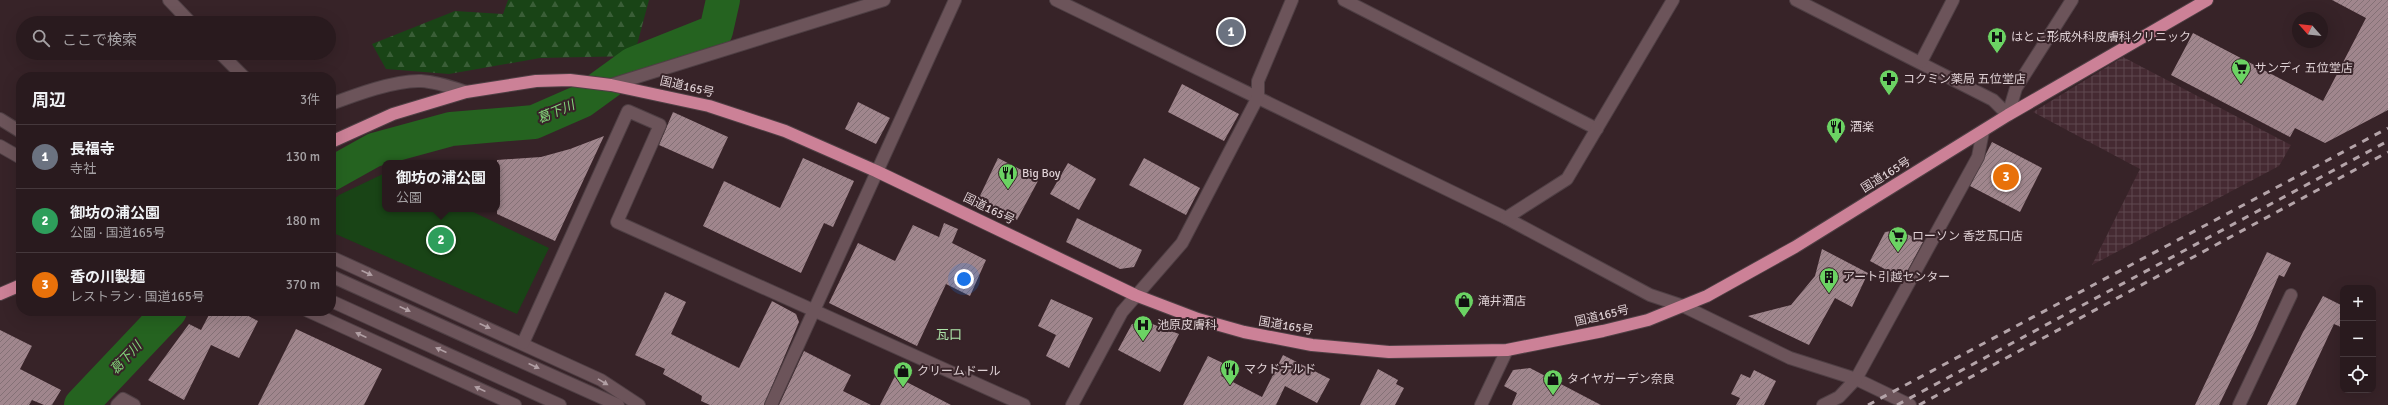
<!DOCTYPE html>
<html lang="ja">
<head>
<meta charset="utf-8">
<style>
	:root { --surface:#291a1e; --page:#312327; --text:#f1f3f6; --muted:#a5a1a4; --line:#45383c; --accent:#8c9099 }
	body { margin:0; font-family:Signika,"Noto Sans JP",sans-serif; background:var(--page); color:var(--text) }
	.controls { position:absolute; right:12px; bottom:12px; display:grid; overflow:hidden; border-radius:8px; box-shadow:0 4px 16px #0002 }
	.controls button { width:36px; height:36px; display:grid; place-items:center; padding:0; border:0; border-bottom:1px solid var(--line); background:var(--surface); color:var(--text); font:20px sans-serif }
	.compass { position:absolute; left:2292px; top:12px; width:36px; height:36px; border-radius:50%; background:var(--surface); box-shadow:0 4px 16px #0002; rotate:297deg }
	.you { position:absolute; left:964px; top:279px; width:14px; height:14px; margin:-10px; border:3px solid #fff; border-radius:50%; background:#1a73e8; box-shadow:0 0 0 6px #1a73e833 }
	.badge { display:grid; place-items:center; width:26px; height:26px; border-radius:50%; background:var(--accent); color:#fff; font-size:13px; font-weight:700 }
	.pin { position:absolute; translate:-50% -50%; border:2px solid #fff; box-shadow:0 1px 4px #0006 }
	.popup { position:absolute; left:382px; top:160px; width:118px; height:52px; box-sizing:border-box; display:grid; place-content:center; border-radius:8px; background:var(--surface); filter:drop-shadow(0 1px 3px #0005); font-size:13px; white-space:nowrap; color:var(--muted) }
	.popup b { font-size:15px; color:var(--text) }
	.popup::after { content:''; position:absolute; left:50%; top:100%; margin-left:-8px; border:8px solid transparent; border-top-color:var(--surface) }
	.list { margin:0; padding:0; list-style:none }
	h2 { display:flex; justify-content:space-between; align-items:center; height:52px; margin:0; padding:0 16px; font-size:17px }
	h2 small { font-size:13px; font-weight:400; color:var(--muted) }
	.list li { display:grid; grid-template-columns:26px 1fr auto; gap:12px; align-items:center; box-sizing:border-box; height:64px; padding:0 16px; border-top:1px solid var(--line) }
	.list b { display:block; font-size:15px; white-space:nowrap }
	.list p { margin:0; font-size:13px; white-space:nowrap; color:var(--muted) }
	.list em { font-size:13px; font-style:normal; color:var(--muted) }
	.icon { flex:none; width:22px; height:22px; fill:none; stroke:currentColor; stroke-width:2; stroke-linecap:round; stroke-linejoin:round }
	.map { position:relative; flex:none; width:2388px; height:405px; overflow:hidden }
	.search { position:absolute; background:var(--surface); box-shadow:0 4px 16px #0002; left:16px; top:16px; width:320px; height:44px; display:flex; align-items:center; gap:10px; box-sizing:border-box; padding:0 14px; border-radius:22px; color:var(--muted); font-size:15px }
	.panel { position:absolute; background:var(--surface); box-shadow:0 4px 16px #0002; left:16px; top:72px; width:320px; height:244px; border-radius:16px }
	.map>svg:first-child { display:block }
	.industrial { fill:url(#industrial-grid) }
	.green { fill:#194416 }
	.forest { fill:url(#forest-firs) }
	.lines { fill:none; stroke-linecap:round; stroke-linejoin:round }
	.river { stroke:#256320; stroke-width:34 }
	.building { fill:url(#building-hatch) }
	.minor-casing { stroke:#4f3f44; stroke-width:14 }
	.highway-casing { stroke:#4f3f44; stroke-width:14 }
	.minor { stroke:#6c545a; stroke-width:12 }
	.highway { stroke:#cc8197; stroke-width:12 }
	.rail { stroke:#b4a4a9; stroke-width:3; stroke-dasharray:7 7; stroke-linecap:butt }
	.oneway { fill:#b19fa4 }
	.labels { text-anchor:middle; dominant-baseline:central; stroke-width:4; stroke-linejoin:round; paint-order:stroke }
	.poi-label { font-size:12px; fill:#dfd1d5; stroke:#372328; text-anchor:start }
	.street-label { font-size:12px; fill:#dfd1d5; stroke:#372328 }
	.water-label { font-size:13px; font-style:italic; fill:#83d67b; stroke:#372328 }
	.neighbourhood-label { font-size:13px; fill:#aee5a9; stroke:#372328 }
</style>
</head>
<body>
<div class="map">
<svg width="2388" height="405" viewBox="0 0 2388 405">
	<defs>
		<pattern id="industrial-grid" width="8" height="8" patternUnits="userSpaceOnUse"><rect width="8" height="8" fill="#452a32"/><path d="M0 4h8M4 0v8" fill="none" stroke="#5f484f"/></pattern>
		<pattern id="forest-firs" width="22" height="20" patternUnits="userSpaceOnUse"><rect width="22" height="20" fill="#194416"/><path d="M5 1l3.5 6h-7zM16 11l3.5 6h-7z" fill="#3a5e37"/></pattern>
		<pattern id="building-hatch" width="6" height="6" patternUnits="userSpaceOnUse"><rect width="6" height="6" fill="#a0868d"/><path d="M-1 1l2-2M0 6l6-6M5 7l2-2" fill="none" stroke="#847176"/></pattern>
	</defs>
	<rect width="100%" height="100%" fill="#372328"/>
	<!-- industrial -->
	<polygon class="industrial" points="2123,57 2291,145 2279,166 2092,265 2140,169 2033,112"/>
	<!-- green -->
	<polygon class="green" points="385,173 385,209 467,209 549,248 517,314 331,232 331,202 339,195"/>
	<!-- forest -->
	<polygon class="forest" points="508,0 649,0 634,56 540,58 449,74 386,69 372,44 455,11 503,14"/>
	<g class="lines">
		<!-- river -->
		<g class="river">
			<polyline points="331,174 374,150 451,129 534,122 582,101 633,64 716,31 723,0"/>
			<polyline points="81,405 170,311"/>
		</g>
	</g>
	<!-- building -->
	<g class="building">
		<polygon points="2332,0 2388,0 2388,110 2325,143 2295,128 2290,137 2171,75 2193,33 2323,101 2366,18"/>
		<polygon points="1182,84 1239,114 1224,141 1168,112"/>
		<polygon points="858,102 890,118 876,144 845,129"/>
		<polygon points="673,112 728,137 713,169 659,145"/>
		<polygon points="604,136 555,241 497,214 497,160 541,157 570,149"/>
		<polygon points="1992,142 2042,168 2020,212 1970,186"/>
		<polygon points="803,158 854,181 833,227 824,223 801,273 703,226 724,181 780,208"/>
		<polygon points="998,158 1039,179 1017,220 978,200"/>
		<polygon points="1144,158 1200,188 1186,215 1129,185"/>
		<polygon points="1068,163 1096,179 1079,210 1050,194"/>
		<polygon points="1077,218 1142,250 1134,267 1120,269 1066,242"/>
		<polygon points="944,223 958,229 952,243 986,260 970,296 946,284 917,346 829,303 858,243 895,261 913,225 939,237"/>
		<polygon points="1899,230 1923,242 1903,279 1870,261 1885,232"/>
		<polygon points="1822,249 1868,273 1852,307 1835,298 1809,345 1748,316 1791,305 1815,276"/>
		<polygon points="2267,252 2291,263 2284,277 2279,275 2254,333 2219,405 2195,405"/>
		<polygon points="665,292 686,302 671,334 739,368 772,301 796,314 799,322 764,405 710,405 701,401 702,396 663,374 665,369 635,355"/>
		<polygon points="2323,296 2343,306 2343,328 2334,324 2296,405 2267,405 2303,332"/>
		<polygon points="1051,299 1093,318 1069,368 1046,356 1056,335 1038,326"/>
		<polygon points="211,311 239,311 258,321 239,358 211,345 184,400 148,380 189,324 201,330"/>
		<polygon points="1147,322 1179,334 1160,372 1118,350 1132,324 1143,329"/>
		<polygon points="296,329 382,369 364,405 258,405"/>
		<polygon points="0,330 32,346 20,369 61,390 52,405 44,405 32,400 29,405 0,405"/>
		<polygon points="804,351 851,375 843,391 871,405 779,405"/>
		<polygon points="1283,355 1330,379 1317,403 1285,386 1276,405 1183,405 1208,356 1227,365 1221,376 1262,397"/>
		<polygon points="1530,368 1601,405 1512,405 1517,393 1504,386 1513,370"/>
		<polygon points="1378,369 1398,380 1396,384 1404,388 1395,405 1360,405"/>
		<polygon points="1754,370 1776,381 1764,405 1736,405 1740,398 1731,394 1741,374 1750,378"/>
		<polygon points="895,376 951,405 880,405"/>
	</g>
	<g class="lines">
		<!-- minor casing -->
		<g class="minor-casing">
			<g id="minor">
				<polyline points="169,0 191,23"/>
				<polyline points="1056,0 1506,218 1650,295 1683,306 1790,358 1856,379 1910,405"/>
				<polyline points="1344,0 1597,129"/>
				<polyline points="1796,0 1993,100 2008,115 2016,88 2072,0"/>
				<polyline points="220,53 244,77"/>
				<polyline points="1921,62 1953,0"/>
				<polyline points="611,85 884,0"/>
				<path d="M331,104c24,-9 64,-24 90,-23 16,1 30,6 45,11"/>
				<polyline points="0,119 21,132"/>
				<polyline points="0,146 21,158"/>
				<polyline points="1506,218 1567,179 1673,0"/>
				<polyline points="331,257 601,380 639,405"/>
				<polyline points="331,276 618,405"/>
				<polyline points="331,301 560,405"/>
				<polyline points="308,311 515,405"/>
				<polyline points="523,343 628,111 660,125 617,222 1024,405"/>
				<polyline points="117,405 123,399 134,405"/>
				<polyline points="771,405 955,0"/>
				<polyline points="1072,405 1122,312 1182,243 1258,97 1258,81 1292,0"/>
				<polyline points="1481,405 1507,350"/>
				<polyline points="1823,405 1839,397 1856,379 1978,157 1983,131"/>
				<polyline points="2239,405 2291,295"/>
			</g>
		</g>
		<!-- highway casing -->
		<g class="highway-casing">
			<g id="highway">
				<polyline points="331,142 393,114 466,92 536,81 570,80 611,85 709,106 785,131 876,171 1135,295 1198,319 1244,332 1312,345 1389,352 1507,350 1603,331 1648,320 1707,296 1795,247 2008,115 2207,0"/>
				<polyline points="0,294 21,285"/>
			</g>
		</g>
		<!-- minor -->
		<use href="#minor" class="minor"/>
		<!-- highway -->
		<use href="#highway" class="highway"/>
		<!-- rail -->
		<g class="rail">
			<polyline points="1868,405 2388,128"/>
			<polyline points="1897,405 2388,141"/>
			<polyline points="1919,405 2388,152"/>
		</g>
	</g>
	<!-- one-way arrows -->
	<defs><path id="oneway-solid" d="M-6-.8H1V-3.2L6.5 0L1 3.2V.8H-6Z"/></defs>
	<g class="oneway">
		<use href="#oneway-solid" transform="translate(367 273) rotate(24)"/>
		<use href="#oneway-solid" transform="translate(405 309) rotate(24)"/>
		<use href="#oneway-solid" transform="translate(485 326) rotate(24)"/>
		<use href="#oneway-solid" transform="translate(361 335) rotate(-156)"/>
		<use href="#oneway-solid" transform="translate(441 350) rotate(-156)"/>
		<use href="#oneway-solid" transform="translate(534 366) rotate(25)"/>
		<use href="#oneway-solid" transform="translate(603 382) rotate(31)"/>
		<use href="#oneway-solid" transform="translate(480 389) rotate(-155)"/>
	</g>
	<!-- icons -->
	<defs>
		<g id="hospital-pin" transform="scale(1)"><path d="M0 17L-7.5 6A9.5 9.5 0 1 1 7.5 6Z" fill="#6bd363" stroke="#372328"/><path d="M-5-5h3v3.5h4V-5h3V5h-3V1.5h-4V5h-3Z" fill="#111"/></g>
		<g id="supermarket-pin" transform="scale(1)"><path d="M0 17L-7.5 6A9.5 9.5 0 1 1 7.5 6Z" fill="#6bd363" stroke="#372328"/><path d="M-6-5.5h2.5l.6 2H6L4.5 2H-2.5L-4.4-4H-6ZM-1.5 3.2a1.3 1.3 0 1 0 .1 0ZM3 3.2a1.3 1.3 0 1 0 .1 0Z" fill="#111"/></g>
		<g id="pharmacy-pin" transform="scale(1)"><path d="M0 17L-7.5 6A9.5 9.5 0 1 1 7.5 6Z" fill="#6bd363" stroke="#372328"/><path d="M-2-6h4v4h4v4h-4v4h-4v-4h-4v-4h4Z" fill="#111"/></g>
		<g id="restaurant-pin" transform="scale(1)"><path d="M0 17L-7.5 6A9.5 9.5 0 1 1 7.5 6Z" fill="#6bd363" stroke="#372328"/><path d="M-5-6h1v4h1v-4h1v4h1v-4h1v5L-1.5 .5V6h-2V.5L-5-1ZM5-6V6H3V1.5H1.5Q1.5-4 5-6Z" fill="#111"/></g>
		<g id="building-pin" transform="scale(1)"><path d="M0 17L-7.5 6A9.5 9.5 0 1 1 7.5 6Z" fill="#6bd363" stroke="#372328"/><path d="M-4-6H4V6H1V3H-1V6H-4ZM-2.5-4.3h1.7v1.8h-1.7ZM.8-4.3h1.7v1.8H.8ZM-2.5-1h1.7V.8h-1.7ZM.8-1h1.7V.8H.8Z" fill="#111"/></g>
		<g id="shop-pin" transform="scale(1)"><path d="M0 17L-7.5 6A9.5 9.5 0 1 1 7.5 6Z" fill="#6bd363" stroke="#372328"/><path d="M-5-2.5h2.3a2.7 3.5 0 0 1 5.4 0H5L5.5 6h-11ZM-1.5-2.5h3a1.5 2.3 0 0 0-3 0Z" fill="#111"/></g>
	</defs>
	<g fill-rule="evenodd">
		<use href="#hospital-pin" x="1997" y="37"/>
		<use href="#supermarket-pin" x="2241" y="68"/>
		<use href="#pharmacy-pin" x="1889" y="79"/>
		<use href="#restaurant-pin" x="1836" y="127"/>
		<use href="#restaurant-pin" x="1008" y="173"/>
		<use href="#supermarket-pin" x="1898" y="236"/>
		<use href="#building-pin" x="1829" y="277"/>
		<use href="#shop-pin" x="1464" y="301"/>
		<use href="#hospital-pin" x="1143" y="325"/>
		<use href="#restaurant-pin" x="1230" y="369"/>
		<use href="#shop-pin" x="903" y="371"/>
		<use href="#shop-pin" x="1553" y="379"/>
	</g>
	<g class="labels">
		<!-- poi labels -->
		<g class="poi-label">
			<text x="2011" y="37">はとこ形成外科皮膚科クリニック</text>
			<text x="2255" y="68">サンディ 五位堂店</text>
			<text x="1903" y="79">コクミン薬局 五位堂店</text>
			<text x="1850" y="127">酒楽</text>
			<text x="1022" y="173">Big Boy</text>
			<text x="1912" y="236">ローソン 香芝瓦口店</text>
			<text x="1843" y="277">アート引越センター</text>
			<text x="1478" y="301">滝井酒店</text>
			<text x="1157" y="325">池原皮膚科</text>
			<text x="1244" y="369">マクドナルド</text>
			<text x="917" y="371">クリームドール</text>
			<text x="1567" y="379">タイヤガーデン奈良</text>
		</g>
		<!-- street labels -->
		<g class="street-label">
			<text transform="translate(687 87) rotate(13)">国道165号</text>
			<text transform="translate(1886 175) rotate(-32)">国道165号</text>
			<text transform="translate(989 209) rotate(26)">国道165号</text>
			<text transform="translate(1602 316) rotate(-13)">国道165号</text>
			<text transform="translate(1286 326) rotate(10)">国道165号</text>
		</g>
		<!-- water labels -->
		<g class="water-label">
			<text transform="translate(556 112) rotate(-23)">葛下川</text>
			<text transform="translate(126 358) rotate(-47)">葛下川</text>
		</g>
		<!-- neighbourhood labels -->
		<g class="neighbourhood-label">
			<text x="949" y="335">瓦口</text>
		</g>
	</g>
</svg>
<div class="controls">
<button>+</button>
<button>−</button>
<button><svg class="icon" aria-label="locate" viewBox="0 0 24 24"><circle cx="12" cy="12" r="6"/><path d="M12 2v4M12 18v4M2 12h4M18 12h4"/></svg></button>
</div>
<svg class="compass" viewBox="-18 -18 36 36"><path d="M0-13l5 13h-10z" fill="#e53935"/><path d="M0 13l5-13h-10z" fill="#a5a1a4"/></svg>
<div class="you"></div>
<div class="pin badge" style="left:1231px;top:32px;background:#6b7280">1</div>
<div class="pin badge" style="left:441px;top:240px;background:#2e9e5b">2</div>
<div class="popup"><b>御坊の浦公園</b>公園</div>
<div class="pin badge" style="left:2006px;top:177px;background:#e8710a">3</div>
<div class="search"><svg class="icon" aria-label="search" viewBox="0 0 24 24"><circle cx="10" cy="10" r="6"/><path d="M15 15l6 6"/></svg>ここで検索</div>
<section class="panel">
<h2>周辺<small>3件</small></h2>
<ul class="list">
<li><span class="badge" style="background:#6b7280">1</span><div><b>長福寺</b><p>寺社</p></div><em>130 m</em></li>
<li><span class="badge" style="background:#2e9e5b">2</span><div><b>御坊の浦公園</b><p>公園 · 国道165号</p></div><em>180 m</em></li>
<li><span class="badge" style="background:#e8710a">3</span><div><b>香の川製麺</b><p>レストラン · 国道165号</p></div><em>370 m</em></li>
</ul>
</section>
</div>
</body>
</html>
